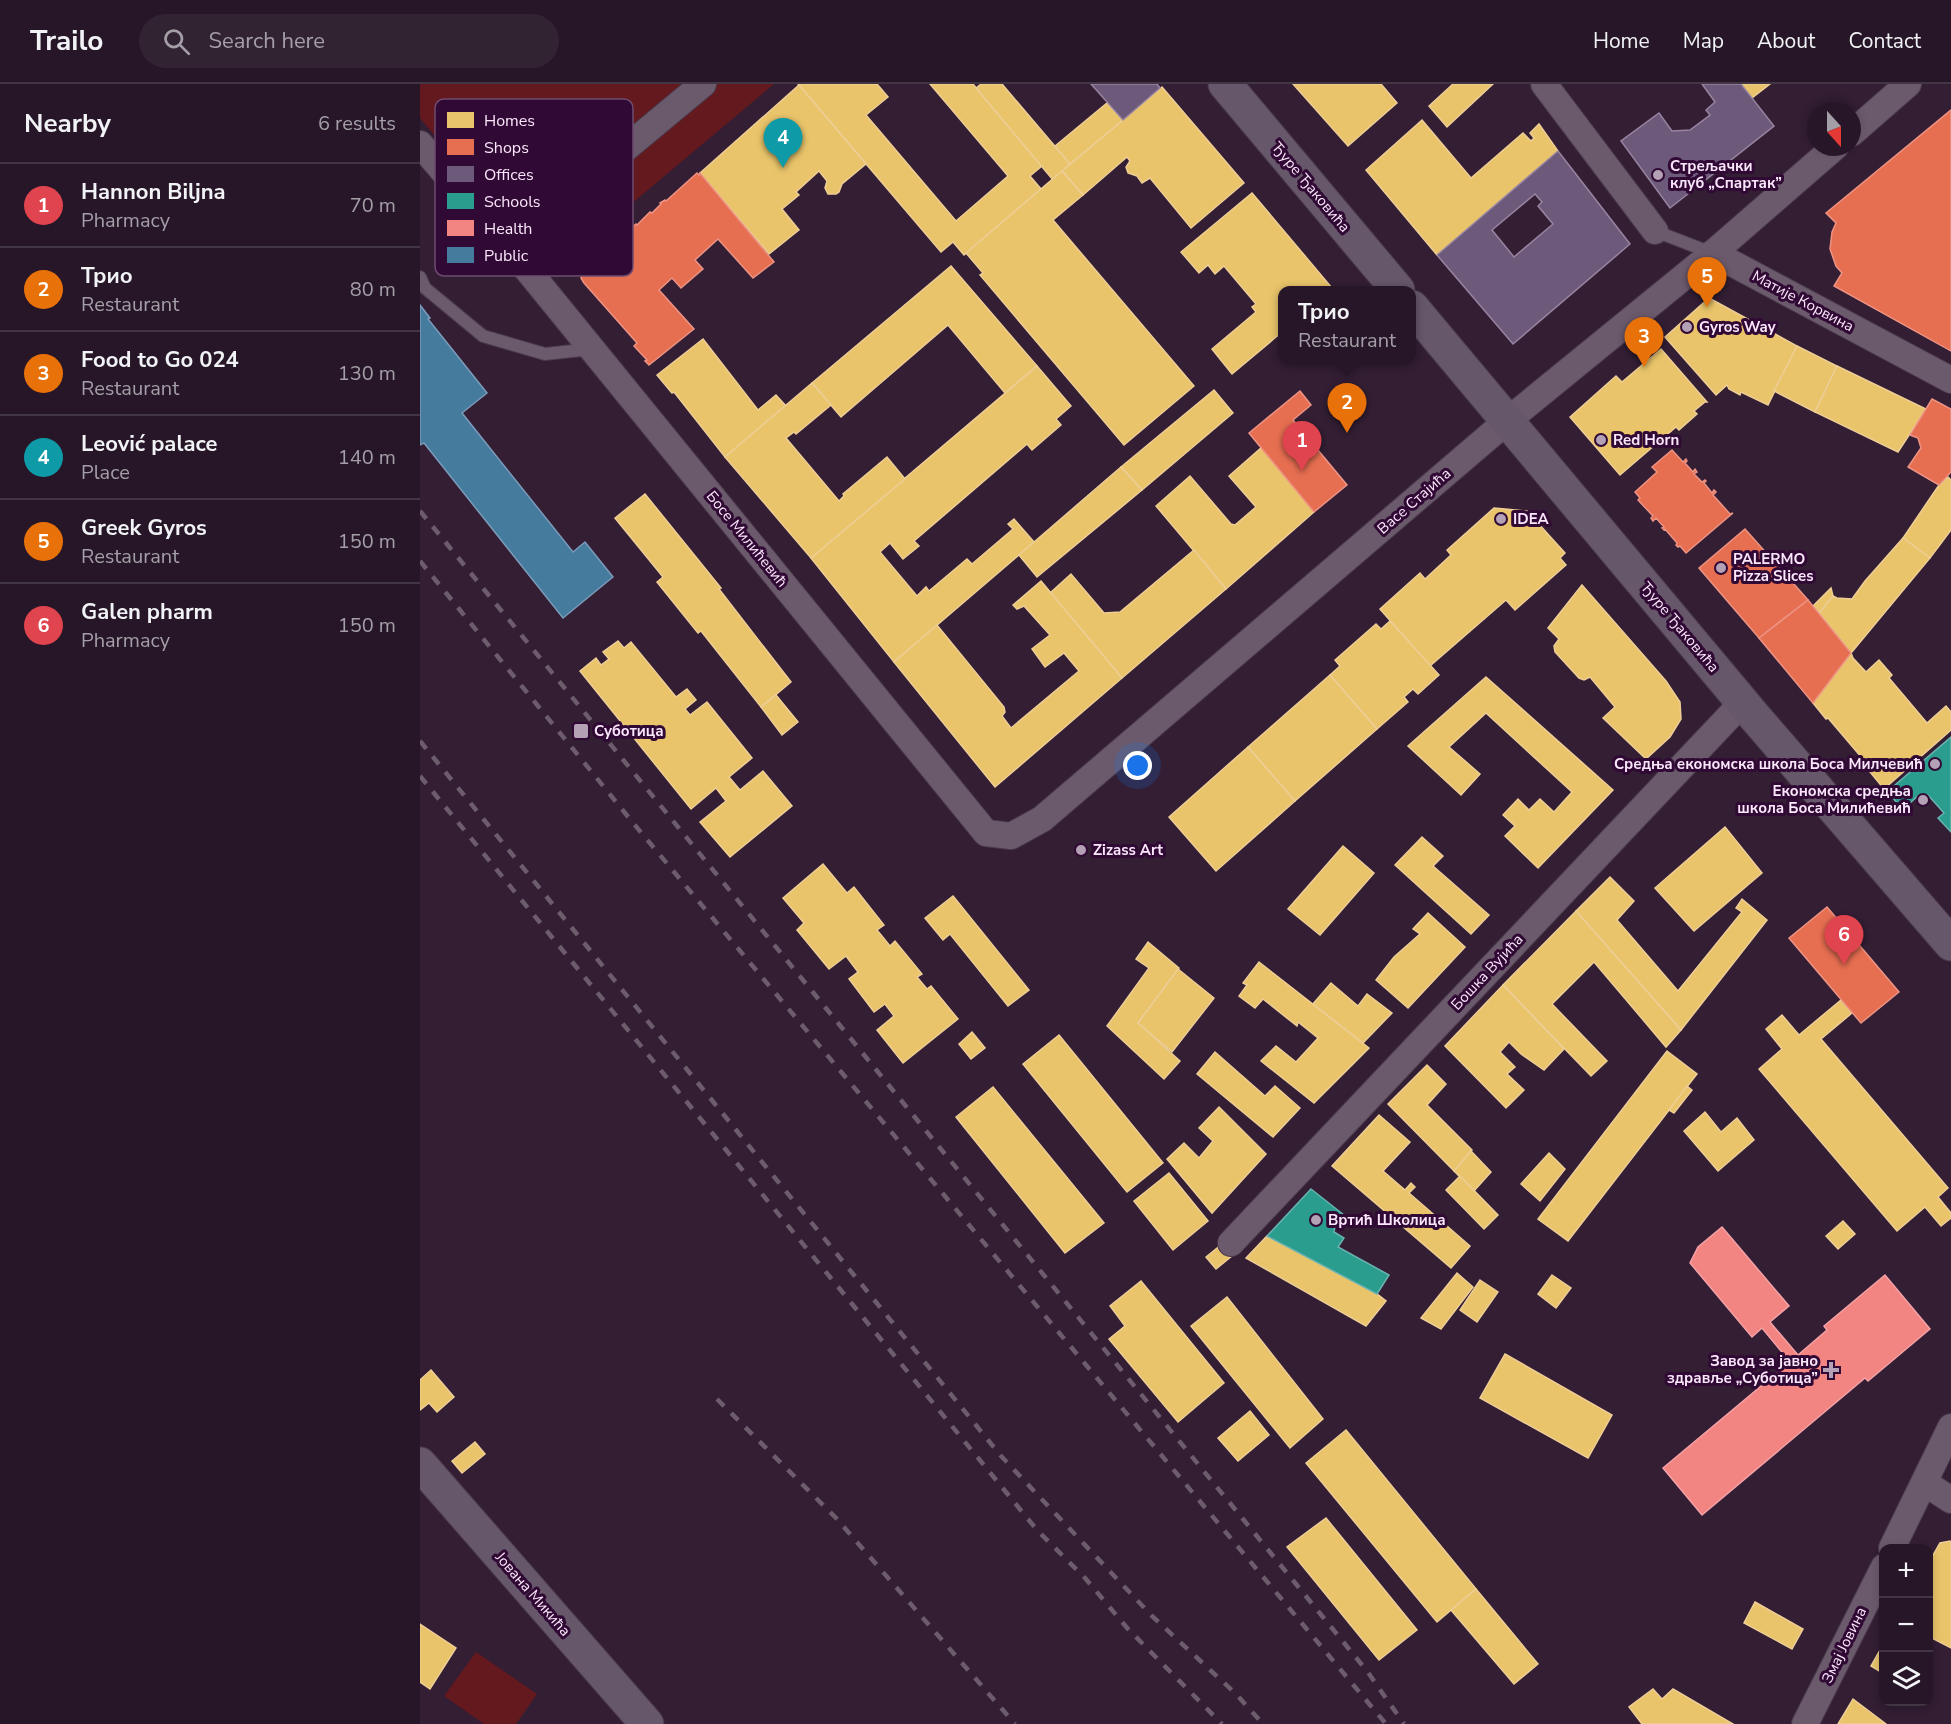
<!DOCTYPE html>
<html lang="en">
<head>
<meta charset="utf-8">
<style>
	:root { --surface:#261627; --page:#322333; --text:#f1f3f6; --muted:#a49fa7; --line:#423544; --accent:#0b8043 }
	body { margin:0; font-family:"Nunito Sans",sans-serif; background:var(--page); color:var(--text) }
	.controls { position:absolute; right:18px; bottom:18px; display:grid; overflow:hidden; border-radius:12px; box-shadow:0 3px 9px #0003 }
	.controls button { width:54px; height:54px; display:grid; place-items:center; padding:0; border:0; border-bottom:2px solid var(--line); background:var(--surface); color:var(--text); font:30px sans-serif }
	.compass { position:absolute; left:1387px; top:18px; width:54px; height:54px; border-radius:50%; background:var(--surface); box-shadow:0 3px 9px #0003; rotate:159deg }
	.you { position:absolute; left:718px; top:682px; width:21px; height:21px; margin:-15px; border:4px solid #fff; border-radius:50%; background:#1a73e8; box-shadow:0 0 0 9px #1a73e833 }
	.badge { display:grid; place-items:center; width:39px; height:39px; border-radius:50%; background:var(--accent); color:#fff; font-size:20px; font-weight:700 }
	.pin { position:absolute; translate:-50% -50px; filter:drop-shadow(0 2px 3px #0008) }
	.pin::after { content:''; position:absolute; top:32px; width:21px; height:18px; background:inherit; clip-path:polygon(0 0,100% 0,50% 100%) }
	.popup { position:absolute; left:858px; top:202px; width:138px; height:78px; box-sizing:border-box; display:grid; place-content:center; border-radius:12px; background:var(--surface); filter:drop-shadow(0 2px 4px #0005); font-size:20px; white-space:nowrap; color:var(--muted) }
	.popup b { font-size:22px; color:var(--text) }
	.popup::after { content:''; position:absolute; left:50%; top:100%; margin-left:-12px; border:12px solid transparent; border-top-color:var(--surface) }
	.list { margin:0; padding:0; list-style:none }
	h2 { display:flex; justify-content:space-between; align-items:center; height:78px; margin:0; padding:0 24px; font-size:26px }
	h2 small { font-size:20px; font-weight:400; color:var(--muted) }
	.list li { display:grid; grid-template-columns:39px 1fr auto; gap:18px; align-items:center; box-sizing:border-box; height:84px; padding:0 24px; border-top:2px solid var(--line) }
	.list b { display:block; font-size:22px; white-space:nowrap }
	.list p { margin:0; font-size:20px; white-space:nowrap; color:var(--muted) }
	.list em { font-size:20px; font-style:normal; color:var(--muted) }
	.icon { flex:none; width:33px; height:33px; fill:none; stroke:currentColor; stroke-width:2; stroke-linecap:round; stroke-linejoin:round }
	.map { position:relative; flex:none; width:1531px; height:1640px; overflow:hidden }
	header { display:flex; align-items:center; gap:36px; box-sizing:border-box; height:84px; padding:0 30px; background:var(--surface); border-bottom:2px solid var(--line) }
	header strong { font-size:28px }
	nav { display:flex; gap:33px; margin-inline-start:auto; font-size:21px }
	.search { width:420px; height:54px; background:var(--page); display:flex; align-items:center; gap:15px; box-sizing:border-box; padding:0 21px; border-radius:33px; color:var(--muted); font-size:22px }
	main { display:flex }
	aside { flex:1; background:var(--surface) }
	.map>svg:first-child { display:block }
	.green { fill:#63191e }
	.homes { fill:#e9c46a; stroke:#eece96; stroke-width:1.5 }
	.shops { fill:#e76f51; stroke:#ed9384; stroke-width:1.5 }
	.offices { fill:#6d597a; stroke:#9884a1; stroke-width:1.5; fill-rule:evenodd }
	.schools { fill:#2a9d8f; stroke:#69b3b0; stroke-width:1.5 }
	.health { fill:#f28482; stroke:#f5a2a7; stroke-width:1.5 }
	.public { fill:#457b9d; stroke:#7c9bba; stroke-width:1.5 }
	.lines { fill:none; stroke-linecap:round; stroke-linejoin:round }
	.lane-casing { stroke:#4b3a4c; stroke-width:14 }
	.street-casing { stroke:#4b3a4c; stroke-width:28 }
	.secondary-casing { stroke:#4b3a4c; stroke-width:35 }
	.lane { stroke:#6b5a6c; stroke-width:12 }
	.street { stroke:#6b5a6c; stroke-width:26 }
	.secondary { stroke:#66576b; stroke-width:33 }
	.rail { stroke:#6c5c6c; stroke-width:4.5; stroke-dasharray:10 10; stroke-linecap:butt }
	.poi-dot { fill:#b5a1b6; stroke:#300934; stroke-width:2 }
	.labels { text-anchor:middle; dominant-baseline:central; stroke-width:6; stroke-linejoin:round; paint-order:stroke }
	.poi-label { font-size:15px; font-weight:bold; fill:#fbe7fc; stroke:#300934; text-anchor:start }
	.street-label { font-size:15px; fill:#fbe7fc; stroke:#300934 }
	.key { fill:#300934; stroke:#6d4c70; stroke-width:1.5 }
	.key-label { font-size:16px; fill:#fbe7fc }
</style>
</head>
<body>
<header>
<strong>Trailo</strong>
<div class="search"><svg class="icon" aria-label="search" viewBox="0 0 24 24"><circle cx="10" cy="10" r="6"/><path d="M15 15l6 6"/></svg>Search here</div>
<nav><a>Home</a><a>Map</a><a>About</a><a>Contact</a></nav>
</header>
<main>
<aside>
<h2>Nearby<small>6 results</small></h2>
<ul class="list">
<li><span class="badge" style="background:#e0444e">1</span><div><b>Hannon Biljna</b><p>Pharmacy</p></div><em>70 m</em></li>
<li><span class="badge" style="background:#e8710a">2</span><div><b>Трио</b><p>Restaurant</p></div><em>80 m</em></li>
<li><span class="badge" style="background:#e8710a">3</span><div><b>Food to Go 024</b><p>Restaurant</p></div><em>130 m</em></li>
<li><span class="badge" style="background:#0f9aa8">4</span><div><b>Leović palace</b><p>Place</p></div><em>140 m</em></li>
<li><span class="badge" style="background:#e8710a">5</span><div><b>Greek Gyros</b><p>Restaurant</p></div><em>150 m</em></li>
<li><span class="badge" style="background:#e0444e">6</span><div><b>Galen pharm</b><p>Pharmacy</p></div><em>150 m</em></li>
</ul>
</aside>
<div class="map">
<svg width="1531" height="1640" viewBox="0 0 1531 1640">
	<rect width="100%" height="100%" fill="#331e34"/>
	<!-- green -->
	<g class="green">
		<polygon points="0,0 354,0 129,189 0,34"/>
		<polygon points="56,1568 117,1610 96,1640 64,1640 24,1612"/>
	</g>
	<!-- homes -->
	<g class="homes">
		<polygon points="378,0 457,0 468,13 446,31 536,137 588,92 510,0 553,0 622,82 610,92 621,105 544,171 533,158 521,168"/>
		<polygon points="561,0 582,0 650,80 633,96 556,4"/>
		<polygon points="873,0 961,0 977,19 928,62"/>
		<polygon points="1033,0 1073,0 1027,43 1009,22"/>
		<polygon points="1321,0 1350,0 1332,14"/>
		<polygon points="379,1 446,80 422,100 419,108 416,110 408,110 405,104 407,97 399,87 376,108 379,111 362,125 379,146 349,170 280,89"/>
		<polygon points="742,3 824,99 771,144 730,94 722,99 717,92 708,89 706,83 710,77 707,73 663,111 642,87"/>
		<polygon points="687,19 703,36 650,80 635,62"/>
		<polygon points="1002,36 1051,94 1103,49 1111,57 1114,54 1110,49 1119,40 1138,67 1017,171 946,86"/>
		<polygon points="642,87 663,111 633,136 774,302 704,361 560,191 563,189 546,169"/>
		<polygon points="832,109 912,204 912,206 862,206 862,248 812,290 792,265 836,228 832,223 836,220 804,182 795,190 788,181 779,189 761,168"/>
		<polygon points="531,182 617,282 585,309 528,241 421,333 392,299"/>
		<polygon points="1289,214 1377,262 1348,321 1321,308 1320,311 1309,305 1307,301 1296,311 1245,253"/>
		<polygon points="283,255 338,326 356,311 366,322 305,373 254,308 252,309 237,291"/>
		<polygon points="1377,262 1417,282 1395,328 1354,307"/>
		<polygon points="1241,265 1287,318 1285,318 1274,327 1277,330 1259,346 1256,343 1200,391 1150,333 1196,292 1202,298"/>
		<polygon points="617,282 651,322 636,335 641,341 612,366 607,360 494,457 499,462 483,475 470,459 460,468 497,512 506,503 509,507 547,475 552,480 593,445 588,440 594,435 614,458 474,578 391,474"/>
		<polygon points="1417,282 1506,325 1478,368 1395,328"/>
		<polygon points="392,299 411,321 376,350 374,348 366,354 419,417 424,412 423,410 467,373 485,395 391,474 305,373"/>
		<polygon points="794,306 813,329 722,406 701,383"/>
		<polygon points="842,363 894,428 806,505 736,422 770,392 811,440 815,441 836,423 809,392"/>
		<polygon points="701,383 722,406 617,493 599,471"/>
		<polygon points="1528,393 1531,396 1531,446 1510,474 1483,454 1519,401"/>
		<polygon points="225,410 301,504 299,505 371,598 341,623 281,547 278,549 237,498 243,493 195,434"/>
		<polygon points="1074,424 1107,427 1145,469 1140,474 1146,481 1095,526 1086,516 1010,582 960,525 1000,489 1005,495 1031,471 1027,466"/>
		<polygon points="1483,454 1510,474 1431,569 1399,529 1413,512 1417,514 1432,515 1445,497"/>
		<polygon points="774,466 806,505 702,594 630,509 651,490 684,529 700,528"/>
		<polygon points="621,497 702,594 575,703 474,578 517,541 584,623 585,628 582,632 591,644 659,587 644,569 625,583 612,565 630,551 604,522 597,525 593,521"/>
		<polygon points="1162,501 1246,597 1260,618 1261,635 1250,653 1226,675 1183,634 1195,623 1170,593 1164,596 1159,594 1135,568 1134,562 1139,555 1128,544"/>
		<polygon points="1411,504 1413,512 1399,529 1393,522"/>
		<polygon points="970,537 1019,591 998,610 993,605 984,613 988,618 957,645 910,591 920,582 915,576 956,540 961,545"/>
		<polygon points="198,557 204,564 211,558 256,613 267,605 276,616 265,625 270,631 287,618 332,674 309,693 320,706 343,687 372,722 310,773 280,738 306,717 296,704 271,725 160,587 176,574 181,581 189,575 183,568"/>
		<polygon points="1431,569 1433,574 1446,588 1459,576 1472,591 1469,594 1507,639 1526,622 1531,628 1531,646 1464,705 1446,683 1448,681 1408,634 1406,635 1393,619"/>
		<polygon points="910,591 957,645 875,717 828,663"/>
		<polygon points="1066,593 1193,706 1118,784 1085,752 1095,742 1083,731 1098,715 1109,726 1120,715 1134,728 1152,708 1066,629 1029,663 1060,690 1041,711 988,662"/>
		<polygon points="356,611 378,638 362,651 341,623"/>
		<polygon points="828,663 875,717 796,787 749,733"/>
		<polygon points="1305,743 1342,789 1274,847 1235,804"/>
		<polygon points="1002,753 1023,772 1013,782 1069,831 1051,850 975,781"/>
		<polygon points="923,762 954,789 900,851 868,825"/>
		<polygon points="403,780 427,809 434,803 464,841 457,846 470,862 475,857 502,890 497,893 507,905 511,902 538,935 483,979 457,946 474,932 465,920 454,928 429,895 438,888 426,872 409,885 377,846 384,839 363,814"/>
		<polygon points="1190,793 1214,817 1197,836 1258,907 1322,828 1316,824 1322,815 1347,836 1261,946 1156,827"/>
		<polygon points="533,812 609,906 588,922 530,850 523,856 505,834"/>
		<polygon points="1156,827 1261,946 1246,963 1174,878 1132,920 1187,977 1171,992 1083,901"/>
		<polygon points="1008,829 1045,863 988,924 956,896 974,873 1000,850 993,845"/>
		<polygon points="728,858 759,884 718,939 760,977 744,995 687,942 729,884 716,875"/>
		<polygon points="839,878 949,964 894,1019 841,977 856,962 876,978 898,954 878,938 877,942 843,915 835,924 819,912 827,901 823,899"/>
		<polygon points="758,885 794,914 752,968 718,939"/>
		<polygon points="911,899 938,922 947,910 972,929 943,959 893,920"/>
		<polygon points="1083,901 1144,965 1124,986 1101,970 1089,958 1080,968 1095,983 1087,990 1104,1006 1086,1024 1025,962"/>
		<polygon points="1421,916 1432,929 1401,955 1528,1104 1518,1113 1531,1129 1531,1134 1521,1142 1505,1123 1477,1147 1339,985 1362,965 1346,945 1362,931 1379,951"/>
		<polygon points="552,948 565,964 551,975 539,960"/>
		<polygon points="639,951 743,1079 707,1108 603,980"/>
		<polygon points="1247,967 1277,990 1148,1157 1118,1135"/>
		<polygon points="795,968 845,1012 855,1002 880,1024 853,1053 777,990"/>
		<polygon points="1007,981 1026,1000 1007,1021 1052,1066 1034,1087 968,1020"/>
		<polygon points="1267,1002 1272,1006 1254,1029 1249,1026"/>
		<polygon points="573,1003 684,1139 645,1169 536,1033"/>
		<polygon points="799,1023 846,1070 792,1129 747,1075 764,1059 779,1074 793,1057 779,1044"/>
		<polygon points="1285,1028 1301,1048 1317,1034 1334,1056 1298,1087 1264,1047"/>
		<polygon points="959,1031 990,1058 963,1087 985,1106 991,1099 995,1103 989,1109 1050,1162 1031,1184 912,1082"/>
		<polygon points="1051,1067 1071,1088 1054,1107 1034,1087"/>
		<polygon points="1129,1069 1145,1085 1120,1117 1101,1100"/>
		<polygon points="749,1089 788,1137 753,1166 714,1117"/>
		<polygon points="1040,1092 1078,1131 1064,1145 1026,1106"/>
		<polygon points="1423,1137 1435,1150 1418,1165 1406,1152"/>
		<polygon points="847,1152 957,1210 966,1217 946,1242 826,1174"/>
		<polygon points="802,1160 812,1172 796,1185 786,1173"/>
		<polygon points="1037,1189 1053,1203 1021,1245 1001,1234"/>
		<polygon points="1132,1191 1151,1204 1136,1224 1118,1210"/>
		<polygon points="1060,1196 1078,1208 1057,1238 1040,1226"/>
		<polygon points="721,1197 804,1299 758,1338 689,1255 705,1242 690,1222"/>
		<polygon points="807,1213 903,1335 870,1364 771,1242"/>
		<polygon points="1085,1270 1192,1331 1168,1374 1060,1314"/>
		<polygon points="11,1286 34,1313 17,1328 9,1319 0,1326 0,1296"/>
		<polygon points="830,1327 849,1351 818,1377 798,1354"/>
		<polygon points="926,1346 1056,1505 1017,1538 886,1379"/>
		<polygon points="55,1358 65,1370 42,1389 32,1377"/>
		<polygon points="906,1434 997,1546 959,1576 867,1463"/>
		<polygon points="1530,1457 1531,1458 1531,1564 1508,1552 1508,1480 1520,1459"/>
		<polygon points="1056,1505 1118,1580 1094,1600 1031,1526"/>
		<polygon points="1335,1518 1383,1545 1372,1565 1324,1539"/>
		<polygon points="0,1540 36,1564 10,1605 0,1598"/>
		<polygon points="1464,1559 1464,1590 1451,1582"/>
		<polygon points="1233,1605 1242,1615 1253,1605 1313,1640 1222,1640 1209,1623"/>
		<polygon points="1433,1615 1466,1640 1418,1640"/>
	</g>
	<!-- shops -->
	<g class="shops">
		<polygon points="1531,26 1531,267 1414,202 1422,189 1416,182 1410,165 1412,148 1416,139 1406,129"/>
		<polygon points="277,89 279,91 280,89 354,178 333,194 298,155 275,176 283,185 261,204 252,194 239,206 274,245 229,281 225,277 227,276 214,262 217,259 164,199 161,194 162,189 202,152 209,146 210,147 213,144 212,143 216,140 217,141 230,128 232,129 241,120 240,119 245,116 246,117"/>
		<polygon points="880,307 891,321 873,336 927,401 894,428 829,349"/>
		<polygon points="1512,315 1531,325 1531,388 1519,401 1488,383 1501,364 1498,354 1490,351"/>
		<polygon points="1252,366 1263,378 1266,375 1267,377 1265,379 1273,388 1275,385 1277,388 1274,390 1282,398 1285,396 1286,397 1284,399 1292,409 1294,406 1296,408 1293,411 1310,430 1313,429 1266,469 1260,462 1258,463 1256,461 1257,459 1245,445 1244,446 1242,444 1244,443 1236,434 1233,437 1231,434 1233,432 1218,416 1220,414 1215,408 1237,388 1232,383"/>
		<polygon points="1325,445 1388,516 1339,554 1279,484"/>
		<polygon points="1388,516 1431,569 1393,619 1339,554"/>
		<polygon points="1407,823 1479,908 1441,939 1369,854"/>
	</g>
	<!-- offices -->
	<g class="offices">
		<polygon points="671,0 737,0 740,4 703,36"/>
		<polygon points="1282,0 1321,0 1354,42 1250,124 1201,57 1239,29 1252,47 1270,46 1290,31 1286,26 1295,18"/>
		<path d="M1138,67l72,93 -117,100 -76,-89zM1115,110l7,8 -4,4 15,18 -39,33 -22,-27z"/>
	</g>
	<!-- schools -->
	<g class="schools">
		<polygon points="1531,653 1531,748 1518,734 1524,729 1508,711 1502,710 1498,712 1482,726 1468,707"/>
		<polygon points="891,1105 924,1131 915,1142 914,1148 924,1154 918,1163 969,1191 957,1210 847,1152"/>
	</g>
	<!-- health -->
	<polygon class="health" points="1302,1143 1369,1222 1350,1238 1378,1271 1407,1246 1404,1242 1465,1191 1510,1245 1448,1297 1445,1294 1282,1431 1243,1384 1370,1278 1342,1244 1332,1253 1270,1179 1278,1163"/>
	<!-- public -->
	<polygon class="public" points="0,221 10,234 8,235 67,309 42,329 153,468 165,458 193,493 143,534 4,359 0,361"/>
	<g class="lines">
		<!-- lane casing -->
		<g class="lane-casing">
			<g id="lane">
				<polyline points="1235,147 1292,169"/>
				<polyline points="0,193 5,204 63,252 125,270 171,265"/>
			</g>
		</g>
		<!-- street casing -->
		<g class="street-casing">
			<g id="street">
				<polyline points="1124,0 1235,147"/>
				<polyline points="1432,49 1488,0"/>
				<polyline points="0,60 88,162 283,0"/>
				<polyline points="88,162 566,749 591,752 622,735 1087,337 1293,169 1415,63"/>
				<polyline points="1293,169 1531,296"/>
				<polyline points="811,1159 1323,618"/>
				<polyline points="1505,1399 1531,1416"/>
				<polyline points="1472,1464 1531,1343"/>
				<polyline points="1385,1640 1464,1483"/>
			</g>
		</g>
		<!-- secondary casing -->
		<g class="secondary-casing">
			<g id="secondary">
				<polyline points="805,0 978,206"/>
				<polyline points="992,223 1334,632 1531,860"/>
				<polyline points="0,1380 227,1640"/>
			</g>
		</g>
		<!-- lane -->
		<use href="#lane" class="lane"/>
		<!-- street -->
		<use href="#street" class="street"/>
		<!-- secondary -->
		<use href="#secondary" class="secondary"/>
		<!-- rail -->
		<g class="rail">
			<polyline points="0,427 947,1587 984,1640"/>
			<polyline points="0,477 214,740 966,1640"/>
			<polyline points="0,657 581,1372 732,1532 816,1610 843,1640"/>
			<polyline points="0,692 617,1446 665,1494 708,1545 802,1640"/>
			<polyline points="297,1315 416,1434 595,1640"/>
		</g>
	</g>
	<!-- markers -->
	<g class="poi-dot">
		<circle cx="1238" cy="91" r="6"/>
		<circle cx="1267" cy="243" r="6"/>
		<circle cx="1181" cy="356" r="6"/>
		<circle cx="1081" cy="435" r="6"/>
		<circle cx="1301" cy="484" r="6"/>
		<rect x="153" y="639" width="16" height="16" rx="3"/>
		<circle cx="1515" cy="680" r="6"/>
		<circle cx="1503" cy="716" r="6"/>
		<circle cx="661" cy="766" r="6"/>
		<circle cx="896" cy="1136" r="6"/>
		<path d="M1408 1277h6v6h6v6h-6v6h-6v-6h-6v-6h6z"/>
	</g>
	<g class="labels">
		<!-- poi labels -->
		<g class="poi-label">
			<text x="1250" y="82">Стрељачки<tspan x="1250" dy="17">клуб „Спартак”</tspan></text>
			<text x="1279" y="243">Gyros Way</text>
			<text x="1193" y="356">Red Horn</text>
			<text x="1093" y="435">IDEA</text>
			<text x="1313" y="475">PALERMO<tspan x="1313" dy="17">Pizza Slices</tspan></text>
			<text x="174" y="647">Суботица</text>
			<text x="1503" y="680" text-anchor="end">Средња економска школа Боса Милчевић</text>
			<text x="1491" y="707" text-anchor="end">Економска средња<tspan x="1491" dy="17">школа Боса Милићевић</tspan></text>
			<text x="673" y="766">Zizass Art</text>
			<text x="908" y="1136">Вртић Школица</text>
			<text x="1398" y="1277" text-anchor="end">Завод за јавно<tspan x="1398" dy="17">здравље „Суботица”</tspan></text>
		</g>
		<!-- street labels -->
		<g class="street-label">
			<text transform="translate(891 103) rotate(50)">Ђуре Ђаковића</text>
			<text transform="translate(1383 217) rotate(28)">Матије Корвина</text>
			<text transform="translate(994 417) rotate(-41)">Васе Стајића</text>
			<text transform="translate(327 455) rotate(51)">Босе Милићевић</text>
			<text transform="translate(1260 543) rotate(50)">Ђуре Ђаковића</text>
			<text transform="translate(1067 888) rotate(-47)">Бошка Вујића</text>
			<text transform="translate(113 1510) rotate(49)">Јована Микића</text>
			<text transform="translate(1424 1561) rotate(-64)">Змај Јовина</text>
		</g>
	</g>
	<!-- legend -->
	<rect x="15" y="15" width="198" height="177" rx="9" class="key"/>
	<rect x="27" y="28" width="27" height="16" fill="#e9c46a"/>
	<rect x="27" y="55" width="27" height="16" fill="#e76f51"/>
	<rect x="27" y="82" width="27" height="16" fill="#6d597a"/>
	<rect x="27" y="109" width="27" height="16" fill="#2a9d8f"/>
	<rect x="27" y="136" width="27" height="16" fill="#f28482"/>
	<rect x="27" y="163" width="27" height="16" fill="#457b9d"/>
	<g class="key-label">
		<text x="64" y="42">Homes</text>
		<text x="64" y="69">Shops</text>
		<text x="64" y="96">Offices</text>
		<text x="64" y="123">Schools</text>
		<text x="64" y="150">Health</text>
		<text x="64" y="177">Public</text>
	</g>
</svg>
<div class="controls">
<button>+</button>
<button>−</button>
<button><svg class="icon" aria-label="layers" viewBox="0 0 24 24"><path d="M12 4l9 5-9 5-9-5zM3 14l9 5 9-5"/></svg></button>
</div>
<svg class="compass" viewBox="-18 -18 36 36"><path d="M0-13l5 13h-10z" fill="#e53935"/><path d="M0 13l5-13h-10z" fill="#a49fa7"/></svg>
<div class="you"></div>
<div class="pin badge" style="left:882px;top:387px;background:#e0444e">1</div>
<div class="pin badge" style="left:927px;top:349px;background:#e8710a">2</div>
<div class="popup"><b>Трио</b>Restaurant</div>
<div class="pin badge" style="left:1224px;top:283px;background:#e8710a">3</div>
<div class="pin badge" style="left:363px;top:84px;background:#0f9aa8">4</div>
<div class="pin badge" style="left:1287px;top:223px;background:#e8710a">5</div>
<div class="pin badge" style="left:1424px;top:881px;background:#e0444e">6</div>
</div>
</main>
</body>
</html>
